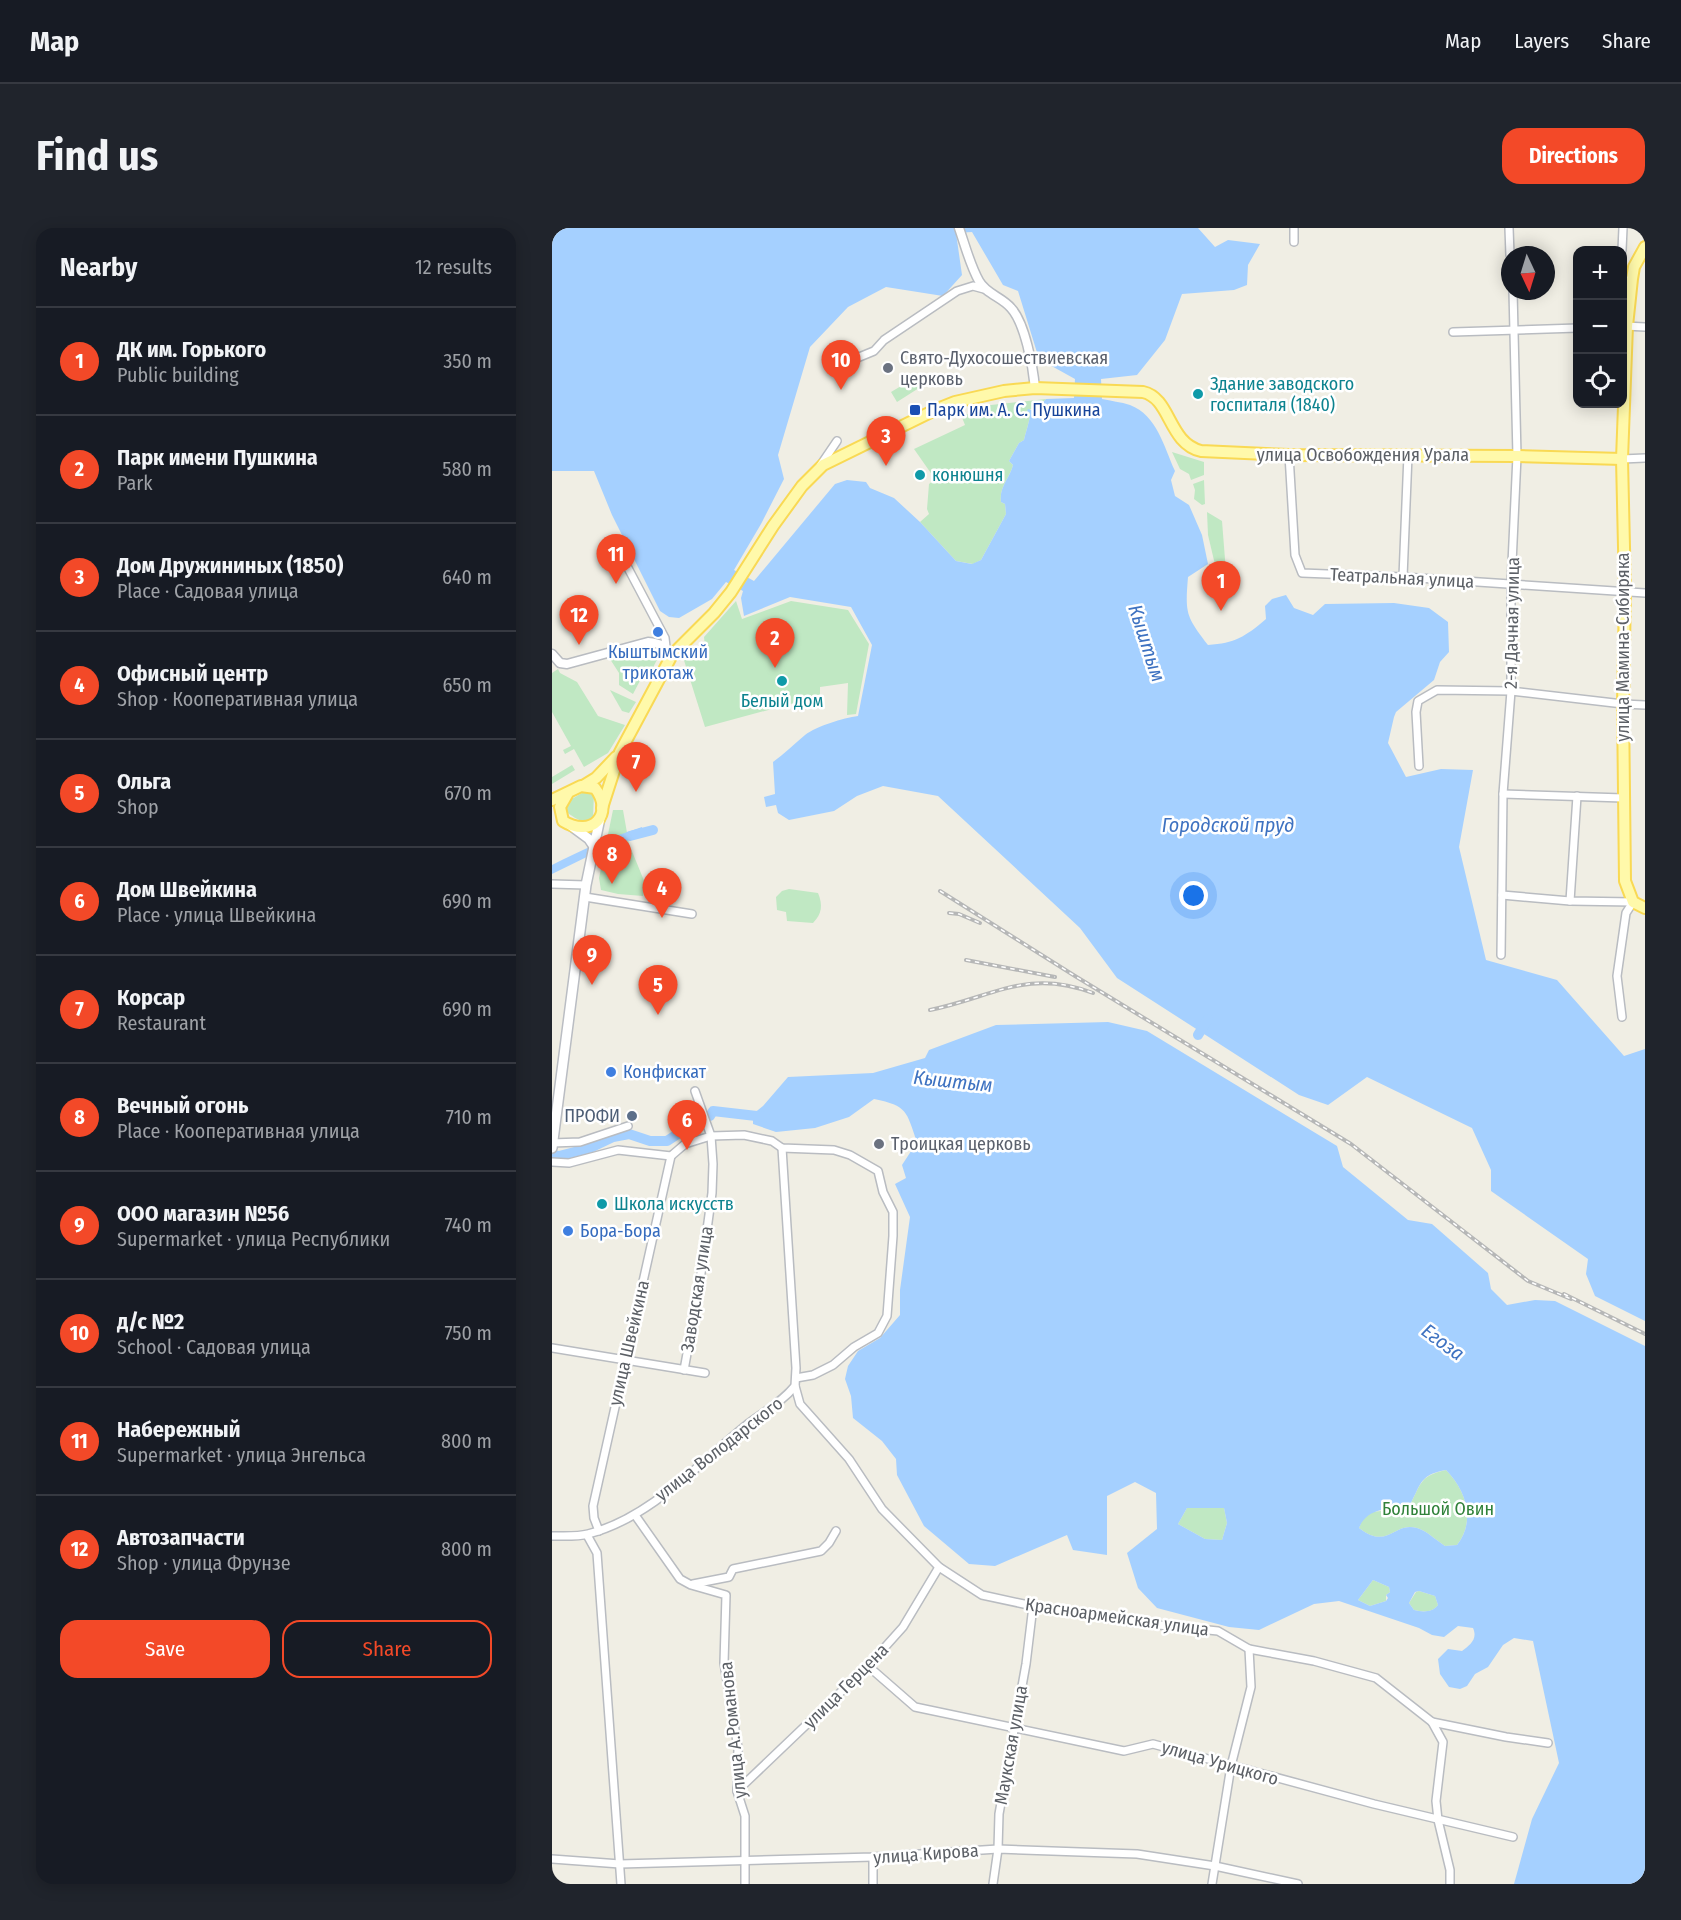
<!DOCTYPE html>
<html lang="en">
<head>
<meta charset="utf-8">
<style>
	:root { --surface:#171b24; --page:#20242c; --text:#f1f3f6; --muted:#9ea1a6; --line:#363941; --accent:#f34928 }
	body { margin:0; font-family:"Fira Sans Condensed",sans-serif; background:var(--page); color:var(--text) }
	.controls { position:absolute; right:18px; top:18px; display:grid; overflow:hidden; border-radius:12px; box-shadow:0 3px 15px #0003 }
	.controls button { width:54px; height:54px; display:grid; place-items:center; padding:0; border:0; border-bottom:2px solid var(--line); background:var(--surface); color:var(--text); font:30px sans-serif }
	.compass { position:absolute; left:949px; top:18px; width:54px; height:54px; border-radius:50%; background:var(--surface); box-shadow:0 3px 15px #0003; rotate:176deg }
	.you { position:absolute; left:642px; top:668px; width:21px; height:21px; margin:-15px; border:4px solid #fff; border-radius:50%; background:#1a73e8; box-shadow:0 0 0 9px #1a73e833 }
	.badge { display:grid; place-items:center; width:39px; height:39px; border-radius:50%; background:var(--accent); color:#fff; font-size:20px; font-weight:700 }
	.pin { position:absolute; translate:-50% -50px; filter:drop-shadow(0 2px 3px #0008) }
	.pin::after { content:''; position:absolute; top:32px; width:21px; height:18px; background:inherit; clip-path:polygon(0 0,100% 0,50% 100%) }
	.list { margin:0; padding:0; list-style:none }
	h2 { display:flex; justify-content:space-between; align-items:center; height:78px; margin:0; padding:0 24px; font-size:26px }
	h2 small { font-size:20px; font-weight:400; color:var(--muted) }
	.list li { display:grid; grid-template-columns:39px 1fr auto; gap:18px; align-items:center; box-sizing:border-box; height:108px; padding:0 24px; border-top:2px solid var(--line) }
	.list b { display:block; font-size:22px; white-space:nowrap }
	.list p { margin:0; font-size:20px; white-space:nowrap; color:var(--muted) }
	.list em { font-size:20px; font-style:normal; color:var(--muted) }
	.actions { display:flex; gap:12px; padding:18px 24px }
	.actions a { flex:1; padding:14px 0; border:2px solid var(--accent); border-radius:18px; text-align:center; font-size:21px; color:var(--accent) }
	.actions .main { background:var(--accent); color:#fff }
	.icon { flex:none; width:33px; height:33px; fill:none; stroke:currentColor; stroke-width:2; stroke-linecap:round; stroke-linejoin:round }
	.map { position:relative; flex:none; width:1093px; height:1656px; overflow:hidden; border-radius:18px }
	header { display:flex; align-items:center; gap:36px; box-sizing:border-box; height:84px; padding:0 30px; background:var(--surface); border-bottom:2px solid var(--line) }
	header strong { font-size:28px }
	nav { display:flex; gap:33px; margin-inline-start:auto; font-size:21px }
	.intro { display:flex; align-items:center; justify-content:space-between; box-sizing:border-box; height:144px; padding:0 36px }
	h1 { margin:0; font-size:42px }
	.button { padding:15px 27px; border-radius:18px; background:var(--accent); color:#fff; font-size:21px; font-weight:700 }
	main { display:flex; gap:36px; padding:0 36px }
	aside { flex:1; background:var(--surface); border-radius:18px; box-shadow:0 3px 15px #0003 }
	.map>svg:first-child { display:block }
	.green { fill:#c0e8c3 }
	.water { fill:#a5d0ff; fill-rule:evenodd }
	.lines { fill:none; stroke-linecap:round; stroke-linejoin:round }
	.river { stroke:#a5d0ff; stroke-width:10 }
	.minor-casing { stroke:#b9bcc1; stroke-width:10 }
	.tertiary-casing { stroke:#b9bcc1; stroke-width:11 }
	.secondary-casing { stroke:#babdc3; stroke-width:12 }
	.primary-casing { stroke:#f9d954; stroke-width:14 }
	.minor { stroke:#fff; stroke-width:7 }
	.tertiary { stroke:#fff; stroke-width:8 }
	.secondary { stroke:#fff; stroke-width:9 }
	.primary { stroke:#fff9aa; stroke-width:10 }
	.rail-casing { stroke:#b6b7b7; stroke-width:4 }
	.rail { stroke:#fff; stroke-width:1.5; stroke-dasharray:4.5; stroke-linecap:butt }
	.worship-dot { fill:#6b7280; stroke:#fff; stroke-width:2 }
	.culture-dot { fill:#0f9aa8; stroke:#fff; stroke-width:2 }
	.transit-dot { fill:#1a4fb4; stroke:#fff; stroke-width:2 }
	.shop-dot { fill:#3f7fe0; stroke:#fff; stroke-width:2 }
	.service-dot { fill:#5c6f8a; stroke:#fff; stroke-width:2 }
	.labels { text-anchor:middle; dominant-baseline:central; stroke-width:5; stroke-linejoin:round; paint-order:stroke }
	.worship-label { font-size:18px; fill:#5b616d; stroke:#fff; text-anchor:start }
	.culture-label { font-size:18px; fill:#0d838f; stroke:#fff; text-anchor:start }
	.transit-label { font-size:18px; fill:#164399; stroke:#fff; text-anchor:start }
	.street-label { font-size:18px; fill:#5c6066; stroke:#fff }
	.shop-label { font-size:18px; fill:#366cbe; stroke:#fff; text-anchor:start }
	.service-label { font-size:18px; fill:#4e5e75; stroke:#fff; text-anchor:end }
	.park-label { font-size:18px; fill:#30823a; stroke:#fff }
	.water-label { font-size:20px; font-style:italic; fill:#3e72c1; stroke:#fff }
</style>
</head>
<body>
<header>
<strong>Map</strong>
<nav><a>Map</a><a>Layers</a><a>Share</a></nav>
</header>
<div class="intro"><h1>Find us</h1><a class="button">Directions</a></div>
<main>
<aside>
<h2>Nearby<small>12 results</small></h2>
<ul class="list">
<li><span class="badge">1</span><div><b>ДК им. Горького</b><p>Public building</p></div><em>350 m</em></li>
<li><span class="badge">2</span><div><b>Парк имени Пушкина</b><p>Park</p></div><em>580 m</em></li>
<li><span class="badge">3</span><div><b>Дом Дружининых (1850)</b><p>Place · Садовая улица</p></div><em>640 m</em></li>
<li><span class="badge">4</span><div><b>Офисный центр</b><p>Shop · Кооперативная улица</p></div><em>650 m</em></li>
<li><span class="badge">5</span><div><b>Ольга</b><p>Shop</p></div><em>670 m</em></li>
<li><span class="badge">6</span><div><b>Дом Швейкина</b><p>Place · улица Швейкина</p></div><em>690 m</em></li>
<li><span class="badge">7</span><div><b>Корсар</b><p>Restaurant</p></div><em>690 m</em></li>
<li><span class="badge">8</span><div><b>Вечный огонь</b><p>Place · Кооперативная улица</p></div><em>710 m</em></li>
<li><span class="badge">9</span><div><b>ООО магазин №56</b><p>Supermarket · улица Республики</p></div><em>740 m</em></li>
<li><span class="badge">10</span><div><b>д/с №2</b><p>School · Садовая улица</p></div><em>750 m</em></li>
<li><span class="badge">11</span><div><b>Набережный</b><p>Supermarket · улица Энгельса</p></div><em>800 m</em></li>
<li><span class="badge">12</span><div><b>Автозапчасти</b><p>Shop · улица Фрунзе</p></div><em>800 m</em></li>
</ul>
<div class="actions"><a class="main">Save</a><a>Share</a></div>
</aside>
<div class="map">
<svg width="1093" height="1656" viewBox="0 0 1093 1656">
	<rect width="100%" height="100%" fill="#f0eee4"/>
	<!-- green -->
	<g class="green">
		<polygon points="361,151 367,160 345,174 339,164"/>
		<path d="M494,171l-11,12 -4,-2 -4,2 3,2c1,4 -5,21 -6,27l-5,3 -10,18 4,4c-3,13 -14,21 -12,37l4,2 1,10 -25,46 -8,4 -17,-3 -36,-39 9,-8 -2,-5 2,-25 6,-5 -21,-30 51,-24 -4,-10 9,-1 3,-7z"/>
		<polygon points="620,224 652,234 652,247 639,252 637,246 628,241"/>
		<polygon points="652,252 653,276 650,277 642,271 643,262 641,256"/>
		<polygon points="655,284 670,293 674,344 665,345 656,307"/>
		<polygon points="184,373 190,391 239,373 296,382 317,416 304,486 295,487 296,455 268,459 268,468 153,499 130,426 153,419 152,409"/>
		<polygon points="102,421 107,428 97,447 92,445 81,466 67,457 67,445 58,431"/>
		<polygon points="6,441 8,445 25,454 46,488 73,497 56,525 32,539 22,521 13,526 11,522 19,518 0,484 0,445"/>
		<polygon points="58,462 84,474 77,485 70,483"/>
		<polygon points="20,537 23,542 0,556 0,549"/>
		<path d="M35,562l7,4 -1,24c-10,8 -19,-1 -28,-7v-8z"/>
		<polygon points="61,582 71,582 77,616 93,655 91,668 66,666 49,662 47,650"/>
		<path d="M237,661l29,4c5,12 4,21 -5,30l-26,-2 -1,-9 -9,-2 -1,-13 6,-6z"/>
		<path d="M894,1242c20,20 30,51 11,75l-12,1c-8,-5 -19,-16 -28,-18 -24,-7 -28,23 -58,0l4,-10 9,-6 36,-4c13,-21 9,-32 38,-38z"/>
		<polygon points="635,1280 672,1280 675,1295 670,1312 653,1311 626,1296"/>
		<polygon points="821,1352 837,1359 838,1364 834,1367 834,1373 818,1378 806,1372"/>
		<path d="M867,1363l16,5 3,9c-6,8 -15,7 -24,5l-5,-7 7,-11z"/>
	</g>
	<!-- water -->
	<g class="water">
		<path d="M0,0h646l17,19 13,-7 32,4 -12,21 -1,20 -13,5 -52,4 -17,46 -28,35 -36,4 1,20c9,2 19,3 28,6 27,10 34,42 45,66l-4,9 4,16 14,9 13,30 6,29 -20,13c-3,37 -2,39 20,68 27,-2 37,-8 58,-26l-1,-13 7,-7 14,-4 8,13 19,7 12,-11 69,-1 35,5 19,14 1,30 -9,10 -6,18 -38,32 -2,5 -6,26 18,34 35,-8 32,1 -14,77 27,113 71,20 67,76 21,-7v272l-50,-25 -9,-22 2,-15 -97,-68v-21l-19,-42 -105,-51 -39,28 -29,-10 -182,-117 -37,-50 -142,-132 -55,-10 -26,10 -23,15 -45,9 -11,-7 -2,-8 -10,2 -2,-10 11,-3 -2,-32c11,-8 21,-18 32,-27 12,-9 38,-17 53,-19l14,-71 -21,-38 -61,-10 -46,19 -3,-18 2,-7 -17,-9 -14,17 -33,19 -10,-1 -9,-6 -48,-96 -18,-44h-42zM420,4l31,53 15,6 21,68 36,20 -1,19 -28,1 -11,12 -7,-2 -1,2 3,2c1,4 -5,21 -6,27l-5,3 -10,18 4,4c-3,13 -14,21 -12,37l4,2 1,10 -25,46 -9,4 -16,-3 -36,-39 -26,-24 -24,-10 -4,-6 -19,-2 -12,4 -81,97 -20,-11 27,-46 23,-45 -6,-24 32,-108 38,-40 38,-20 57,9 19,-21 -6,-42z"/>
		<path d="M90,599l1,8 -40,14 -51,25v-9c29,-15 59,-28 90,-38z"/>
		<path d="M556,794l39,9 190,115 6,21 65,53 24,4 56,49 3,16 16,16 28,-5 20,1 90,45v538h-131l18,-65 27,-56 -26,-122 -19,-3 -11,7 -15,22 -13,7 -8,12 -7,3 -11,-2 -9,-13 -2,-15 10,-10 14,2c8,-6 16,-12 11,-23l-15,-2 -14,11 -12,-2 -13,-7 -80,-27 -25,3 -55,26 -30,-3 -72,-19 -19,-20 -11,-35 30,-24 -1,-36 -21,-11 -28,14v59l-34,-5 -6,-15 -72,31 -26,-2 -45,-38 -27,-51 -1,-16 -14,-18 -29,-23 -2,-22 -6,-17 3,-13 10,-15 22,-13 20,-23v-25l10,-73 -15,-33 11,-6 -4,-13 15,-23c-11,-31 -9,-36 -43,-43l-25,18 -34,11 -39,4 -23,-8v-10l10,-8 25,-29 85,-4 52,-15 4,-8 67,-25zM894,1242c20,20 30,51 11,75l-12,1c-8,-5 -19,-16 -28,-18 -24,-7 -28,23 -58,0 8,-20 29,-20 49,-20 13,-21 9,-33 38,-38zM635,1280h37l3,15 -5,17 -17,-1 -27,-15zM821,1352l16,7 1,5 -4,3 2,3 -2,3 -16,5 -12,-6zM867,1363l16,5 3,9c-6,8 -16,7 -24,5l-5,-7 6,-11z"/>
	</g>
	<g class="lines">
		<!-- river -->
		<g class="river">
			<polyline points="78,608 101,602"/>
			<polyline points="646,807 656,791"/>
			<polyline points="0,927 7,928 38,920 61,909 77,906 98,913 115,913 144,894 158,888 161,883 213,889"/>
		</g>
		<!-- minor casing -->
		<g class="minor-casing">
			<g id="minor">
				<polyline points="742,0 742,14"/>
				<polyline points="957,0 958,27"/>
				<polyline points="1070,22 1071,0"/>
				<polyline points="1070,47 1079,60"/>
				<polyline points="1073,98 1093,99"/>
				<polyline points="901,104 1026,100"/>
				<polyline points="300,132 322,123 332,112 405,63 421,58 432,61"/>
				<polyline points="737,227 743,327 750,345 851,349 1093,365"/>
				<polyline points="1070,231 1093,230"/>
				<polyline points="268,238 285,213"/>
				<polyline points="67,323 113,410 114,419"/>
				<polyline points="851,349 856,227"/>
				<polyline points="867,538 864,484 866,473 885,462 959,463 1071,476 1093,477"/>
				<polyline points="951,566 1071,570"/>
				<polyline points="0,656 34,657"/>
				<polyline points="950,667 1018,673 1081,674"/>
				<polyline points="33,669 140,686"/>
				<polyline points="1018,673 1025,568"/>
				<polyline points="949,727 951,566 959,463 959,357 965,228 961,63"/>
				<polyline points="1070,789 1065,748 1074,685 1081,674"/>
				<polyline points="0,915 28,914 76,898"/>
				<polyline points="0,934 17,935 66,922 119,928 133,916 149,911 159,908 192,907 220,913 230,920 282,922 298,927 326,943 331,964 341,984 341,1008 335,1088 326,1105 302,1119 281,1137 261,1147 244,1150"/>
				<polyline points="0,1120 153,1145"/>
				<polyline points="132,1142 147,1060 160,965 161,936 159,908 143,863"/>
				<polyline points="243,1158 248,1176 297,1231 330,1281 387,1339 430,1367 481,1378 587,1395 666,1403 697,1421 762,1433 824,1450 880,1494 954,1509 996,1515"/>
				<polyline points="83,1287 128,1351 139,1357 174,1367 172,1435 186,1520 185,1563 193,1588 193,1656"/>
				<path d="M47,1303l-5,-13 -1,-12c25,-117 53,-233 78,-350"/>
				<polyline points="35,1307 45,1325 69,1656"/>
				<path d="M0,1308c11,0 25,1 36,-2 63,-16 112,-72 161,-111 16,-12 33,-21 46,-37l1,-18 -14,-220"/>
				<polyline points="141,1356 177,1349 181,1341 269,1323 277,1315 284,1303"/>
				<polyline points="316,1438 363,1479 572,1523 601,1516 822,1576 961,1609"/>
				<polyline points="880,1494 891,1514 884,1573 886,1592 898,1642 898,1656"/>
				<polyline points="185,1563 316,1438 351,1399 387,1339"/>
				<polyline points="0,1631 68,1636 321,1629 446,1621 585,1626 663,1638 746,1656"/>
				<polyline points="321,1656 321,1629"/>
				<polyline points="441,1656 446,1621 447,1586 474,1436 481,1378"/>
				<polyline points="660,1656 679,1538 699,1459 697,1421"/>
			</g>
		</g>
		<!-- tertiary casing -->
		<g class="tertiary-casing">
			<g id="tertiary">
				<path d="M407,0c6,17 11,37 20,53 7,13 23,16 32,27 14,15 22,59 24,80"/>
				<path d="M0,426l8,9 7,1 81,-22c12,1 17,4 24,13"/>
			</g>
		</g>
		<!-- secondary casing -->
		<g class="secondary-casing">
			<g id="secondary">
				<polyline points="18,597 37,611 41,617"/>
				<polyline points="0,920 34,657 48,590"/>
			</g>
		</g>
		<!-- primary casing -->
		<g class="primary-casing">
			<g id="primary">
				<polyline points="1093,19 1082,39 1080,51 1075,98 1070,231 1073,363 1071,476 1073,653 1081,674 1093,680"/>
				<polyline points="31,558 44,550 64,529"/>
				<path d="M0,572l29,-14 14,2c20,26 -3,51 -32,33l-3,-14 8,-14"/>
				<path d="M50,580l18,-56 52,-97 42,-42 17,-21 42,-66 29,-40 21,-21 112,-55 20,-8 49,-11 31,-3 108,4c28,6 25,51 58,59l88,4 228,1 105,3"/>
			</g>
		</g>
		<!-- minor -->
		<use href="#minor" class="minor"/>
		<!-- tertiary -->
		<use href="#tertiary" class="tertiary"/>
		<!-- secondary -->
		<use href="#secondary" class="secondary"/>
		<!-- primary -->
		<use href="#primary" class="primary"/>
		<!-- rail casing -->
		<g class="rail-casing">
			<g id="rail">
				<polyline points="388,663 523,748 799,916 976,1053 1019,1071"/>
				<polyline points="397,685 407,686 428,695"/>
				<polyline points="414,732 503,749"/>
				<path d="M378,782c63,-13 97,-42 163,-17"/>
				<polyline points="1012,1066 1093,1106"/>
			</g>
		</g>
		<!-- rail -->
		<use href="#rail" class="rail"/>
	</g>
	<!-- markers -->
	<g class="worship-dot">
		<circle cx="336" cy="140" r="6"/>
		<circle cx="327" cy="916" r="6"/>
	</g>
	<g class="culture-dot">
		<circle cx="646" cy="166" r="6"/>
		<circle cx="368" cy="247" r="6"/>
		<circle cx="230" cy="453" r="6"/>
		<circle cx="50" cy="976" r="6"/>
	</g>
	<rect class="transit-dot" x="357" y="176" width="12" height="12" rx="3"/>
	<g class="shop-dot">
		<circle cx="106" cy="404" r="6"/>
		<circle cx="59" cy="844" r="6"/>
		<circle cx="16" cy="1003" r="6"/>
	</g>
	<circle class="service-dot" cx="80" cy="888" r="6"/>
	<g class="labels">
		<!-- worship labels -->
		<g class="worship-label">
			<text x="348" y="130">Свято-Духосошествиевская<tspan x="348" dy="21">церковь</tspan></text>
			<text x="339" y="916">Троицкая церковь</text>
		</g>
		<!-- culture labels -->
		<g class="culture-label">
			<text x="658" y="156">Здание заводского<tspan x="658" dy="21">госпиталя (1840)</tspan></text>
			<text x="380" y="247">конюшня</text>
			<text x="230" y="473" text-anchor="middle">Белый дом</text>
			<text x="62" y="976">Школа искусств</text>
		</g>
		<!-- transit labels -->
		<g class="transit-label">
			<text x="375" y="182">Парк им. А. С. Пушкина</text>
		</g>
		<!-- street labels -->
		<g class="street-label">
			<text x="811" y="227">улица Освобождения Урала</text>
			<text transform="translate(850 350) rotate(3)">Театральная улица</text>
			<text transform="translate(960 395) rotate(-89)">2-я Дачная улица</text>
			<text transform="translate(1071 419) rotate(-90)">улица Мамина-Сибиряка</text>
			<text transform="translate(145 1061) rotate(-81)">Заводская улица</text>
			<text transform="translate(77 1115) rotate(-77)">улица Швейкина</text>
			<text transform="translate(167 1221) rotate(-38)">улица Володарского</text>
			<text transform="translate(565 1389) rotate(8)">Красноармейская улица</text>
			<text transform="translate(294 1458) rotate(-45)">улица Герцена</text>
			<text transform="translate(181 1502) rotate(-96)">улица А.Романова</text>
			<text transform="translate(459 1517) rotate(-80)">Маукская улица</text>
			<text transform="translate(668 1535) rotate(16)">улица Урицкого</text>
			<text transform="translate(374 1626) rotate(-4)">улица Кирова</text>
		</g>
		<!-- shop labels -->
		<g class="shop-label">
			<text x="106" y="424" text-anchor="middle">Кыштымский<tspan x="106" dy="21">трикотаж</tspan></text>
			<text x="71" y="844">Конфискат</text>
			<text x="28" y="1003">Бора-Бора</text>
		</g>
		<!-- service labels -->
		<g class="service-label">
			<text x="68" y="888">ПРОФИ</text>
		</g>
		<!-- park labels -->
		<g class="park-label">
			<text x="886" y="1281">Большой Овин</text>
		</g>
		<!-- water labels -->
		<g class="water-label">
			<text transform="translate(595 415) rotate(72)">Кыштым</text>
			<text x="676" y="597">Городской пруд</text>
			<text transform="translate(401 853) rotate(6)">Кыштым</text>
			<text transform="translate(891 1114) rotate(36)">Егоза</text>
		</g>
	</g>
</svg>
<div class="controls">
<button>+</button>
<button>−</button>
<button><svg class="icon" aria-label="locate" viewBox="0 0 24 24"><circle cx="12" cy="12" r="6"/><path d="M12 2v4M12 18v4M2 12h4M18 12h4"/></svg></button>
</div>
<svg class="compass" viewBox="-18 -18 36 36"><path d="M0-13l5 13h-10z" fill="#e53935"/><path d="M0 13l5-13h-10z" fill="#9ea1a6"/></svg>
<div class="you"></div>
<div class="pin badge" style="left:669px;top:383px">1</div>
<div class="pin badge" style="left:223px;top:440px">2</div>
<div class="pin badge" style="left:334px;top:238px">3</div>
<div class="pin badge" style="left:110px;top:690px">4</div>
<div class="pin badge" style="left:106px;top:787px">5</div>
<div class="pin badge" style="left:135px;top:922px">6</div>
<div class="pin badge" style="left:84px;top:564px">7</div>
<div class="pin badge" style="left:60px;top:656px">8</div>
<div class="pin badge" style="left:40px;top:757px">9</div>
<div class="pin badge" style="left:289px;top:162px">10</div>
<div class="pin badge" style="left:64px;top:356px">11</div>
<div class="pin badge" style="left:27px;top:417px">12</div>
</div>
</main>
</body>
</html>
